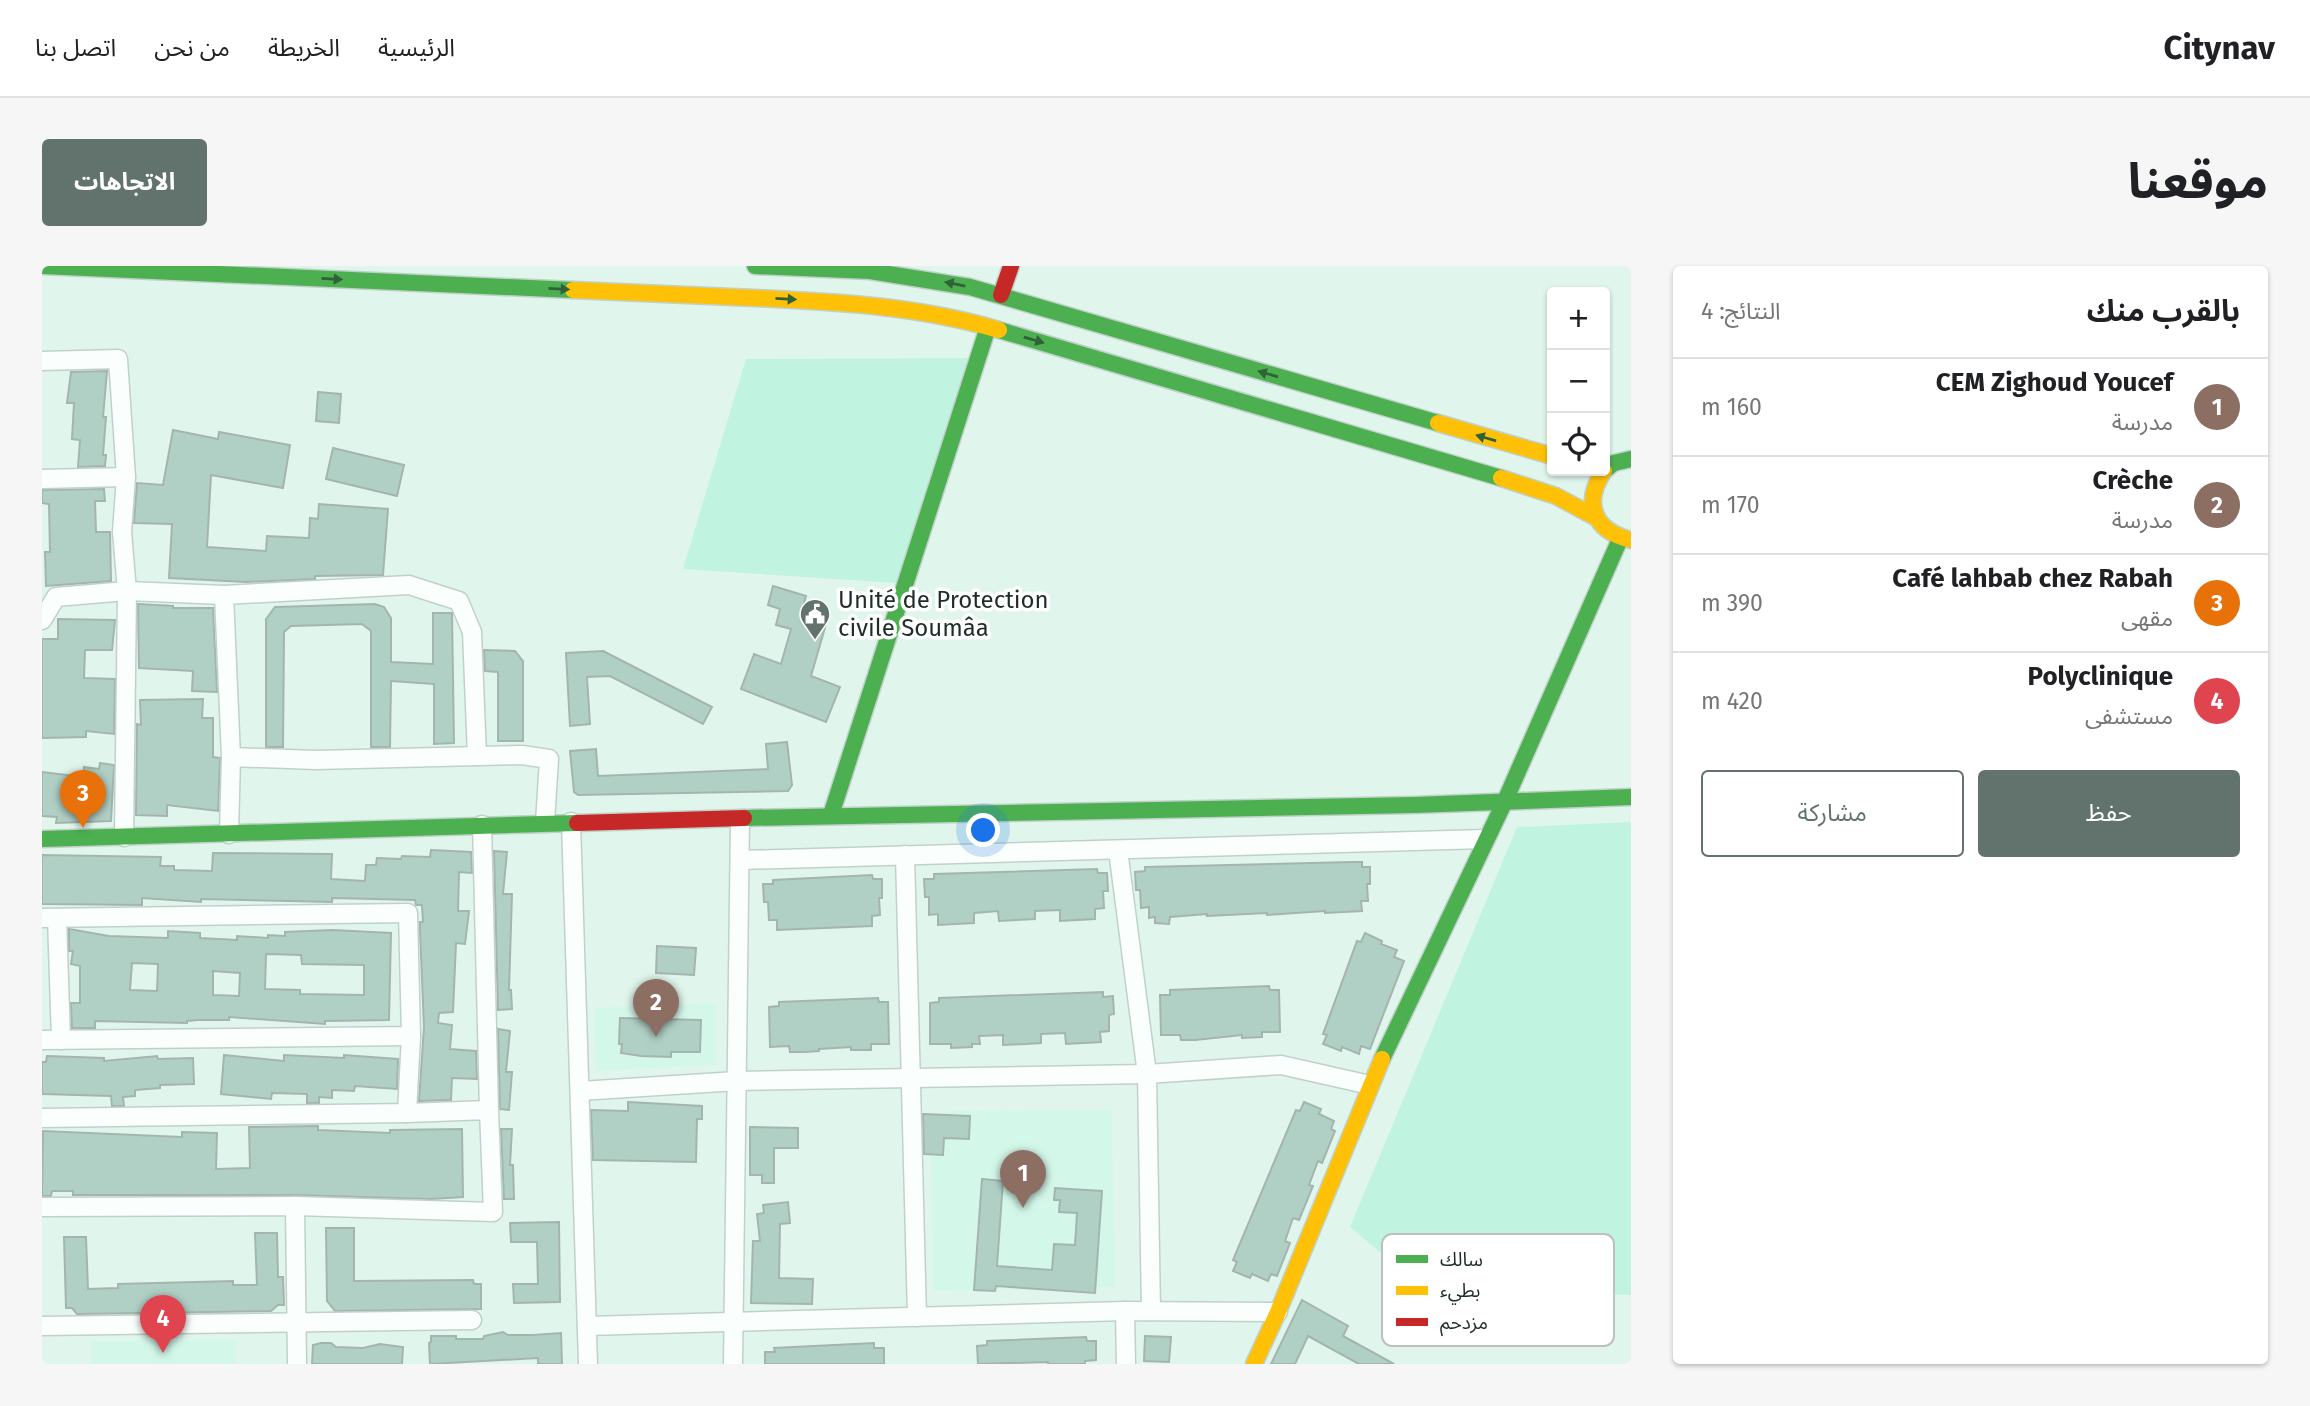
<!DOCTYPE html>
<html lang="ar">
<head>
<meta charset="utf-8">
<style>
	:root { --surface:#fff; --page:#f6f6f6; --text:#202124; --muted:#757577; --line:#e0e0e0; --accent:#62736d }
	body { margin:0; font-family:"Fira Sans","Noto Sans Arabic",sans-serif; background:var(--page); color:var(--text); direction:rtl }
	.controls { position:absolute; right:21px; top:21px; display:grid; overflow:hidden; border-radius:7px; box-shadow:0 2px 5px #0004 }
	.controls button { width:63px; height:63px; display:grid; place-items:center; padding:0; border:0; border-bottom:2px solid var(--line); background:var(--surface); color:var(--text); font:35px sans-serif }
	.you { position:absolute; left:942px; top:565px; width:24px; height:24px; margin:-18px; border:5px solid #fff; border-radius:50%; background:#1a73e8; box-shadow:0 0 0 10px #1a73e833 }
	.badge { display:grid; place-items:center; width:46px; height:46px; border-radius:50%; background:var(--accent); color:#fff; font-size:23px; font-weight:700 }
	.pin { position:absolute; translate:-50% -58px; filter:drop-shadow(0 2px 4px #0008) }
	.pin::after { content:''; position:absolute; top:37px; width:24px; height:21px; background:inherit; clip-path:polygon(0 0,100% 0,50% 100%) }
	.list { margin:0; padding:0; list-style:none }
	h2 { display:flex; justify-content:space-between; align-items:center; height:91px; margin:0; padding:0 28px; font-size:30px }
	h2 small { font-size:23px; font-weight:400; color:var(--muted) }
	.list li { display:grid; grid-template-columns:46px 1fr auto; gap:21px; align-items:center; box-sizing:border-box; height:98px; padding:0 28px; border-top:2px solid var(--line) }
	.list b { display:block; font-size:26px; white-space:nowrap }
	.list p { margin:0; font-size:23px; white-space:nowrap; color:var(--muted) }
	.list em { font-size:23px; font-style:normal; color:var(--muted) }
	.actions { display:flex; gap:14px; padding:21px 28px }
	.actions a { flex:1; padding:16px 0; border:2px solid var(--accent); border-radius:7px; text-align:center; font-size:24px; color:var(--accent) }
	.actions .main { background:var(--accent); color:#fff }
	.icon { flex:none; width:38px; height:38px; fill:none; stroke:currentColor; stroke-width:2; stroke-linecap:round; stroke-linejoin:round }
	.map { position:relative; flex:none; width:1589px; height:1098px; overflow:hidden; direction:ltr; border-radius:7px }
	header { display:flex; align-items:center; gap:42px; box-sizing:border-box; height:98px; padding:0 35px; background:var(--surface); border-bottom:2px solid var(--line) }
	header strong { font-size:33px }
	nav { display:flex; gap:38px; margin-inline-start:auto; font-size:24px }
	.intro { display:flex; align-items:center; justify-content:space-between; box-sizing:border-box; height:168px; padding:0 42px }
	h1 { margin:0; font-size:49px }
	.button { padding:18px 32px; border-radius:7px; background:var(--accent); color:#fff; font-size:24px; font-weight:700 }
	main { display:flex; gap:42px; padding:0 42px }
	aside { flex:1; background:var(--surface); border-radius:7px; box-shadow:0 2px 5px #0004 }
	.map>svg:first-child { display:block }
	.built { fill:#d3f8e9 }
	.green { fill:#c1f3e1 }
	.building { fill:#b1d0c5; stroke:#a4b5ae; stroke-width:2; fill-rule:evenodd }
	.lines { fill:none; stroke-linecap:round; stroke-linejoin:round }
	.street-casing { stroke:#c0d1ca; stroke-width:21 }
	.fast-casing { stroke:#c0d1ca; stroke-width:19 }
	.slow-casing { stroke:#c0d1ca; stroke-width:19 }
	.jam-casing { stroke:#c0d1ca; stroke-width:19 }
	.street { stroke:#fafefc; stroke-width:18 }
	.fast { stroke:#4caf50; stroke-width:16 }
	.slow { stroke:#ffc107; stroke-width:16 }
	.jam { stroke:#c62828; stroke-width:16 }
	.oneway { fill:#306138 }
	.labels { text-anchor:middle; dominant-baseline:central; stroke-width:7; stroke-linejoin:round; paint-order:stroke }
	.poi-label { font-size:24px; fill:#1e2d28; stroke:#fff; text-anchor:start }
	.key { fill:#fff; stroke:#bcc0be; stroke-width:2 }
	.key-label { font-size:19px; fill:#1e2d28 }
</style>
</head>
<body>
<header>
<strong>Citynav</strong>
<nav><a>الرئيسية</a><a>الخريطة</a><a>من نحن</a><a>اتصل بنا</a></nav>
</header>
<div class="intro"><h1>موقعنا</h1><a class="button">الاتجاهات</a></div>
<main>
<aside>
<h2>بالقرب منك<small>النتائج: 4</small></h2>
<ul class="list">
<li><span class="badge" style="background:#8d6e63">1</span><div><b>CEM Zighoud Youcef</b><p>مدرسة</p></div><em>160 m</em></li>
<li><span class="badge" style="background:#8d6e63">2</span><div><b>Crèche</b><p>مدرسة</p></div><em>170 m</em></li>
<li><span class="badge" style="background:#e8710a">3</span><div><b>Café lahbab chez Rabah</b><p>مقهى</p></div><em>390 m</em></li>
<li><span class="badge" style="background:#e0444e">4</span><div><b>Polyclinique</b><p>مستشفى</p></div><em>420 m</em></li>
</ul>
<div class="actions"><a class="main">حفظ</a><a>مشاركة</a></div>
</aside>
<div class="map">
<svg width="1589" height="1098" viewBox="0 0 1589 1098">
	<rect width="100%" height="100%" fill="#e0f6ed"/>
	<!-- built -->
	<g class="built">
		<polygon points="674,737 674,799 554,805 552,742"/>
		<polygon points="1070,844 1073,1021 892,1025 888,862 906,845"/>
		<polygon points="194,1074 194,1098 49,1098 49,1075"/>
	</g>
	<!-- green -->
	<g class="green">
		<polygon points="929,92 854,317 641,303 704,93"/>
		<polygon points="1589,556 1589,1029 1494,1025 1481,1042 1375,1017 1308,961 1475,561"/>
	</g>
	<!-- building -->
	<g class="building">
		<polygon points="65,105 61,151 64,151 61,189 64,189 63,200 36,201 38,174 30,173 32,137 25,137 29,106"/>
		<polygon points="276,126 299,128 297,157 274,155"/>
		<polygon points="131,164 176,173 177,166 248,179 241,222 169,209 165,281 224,285 225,270 267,272 268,252 276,253 277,238 346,243 341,309 273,310 273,313 204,316 127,312 130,258 92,257 95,217 121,219"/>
		<polygon points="291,182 362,199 355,230 284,213"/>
		<polygon points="62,223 63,235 53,235 54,266 68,266 69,315 4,320 3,286 8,286 7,238 0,237 0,224"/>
		<polygon points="731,320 764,330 761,341 787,348 769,410 798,421 784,456 699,423 712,388 739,398 749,363 734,359 738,343 726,339"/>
		<polygon points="96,338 131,340 131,342 171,342 175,426 150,425 151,405 97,402"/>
		<polygon points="333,338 342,341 349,352 349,396 391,398 391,347 410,347 412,477 392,478 392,418 349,415 348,481 329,481 329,365 320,358 249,360 242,366 241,481 224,481 224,353 233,341"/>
		<polygon points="16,353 73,354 70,384 43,384 42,412 73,413 72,468 44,465 44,471 0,472 0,373 16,373"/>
		<polygon points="442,384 473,385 481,395 481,475 456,475 456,406 443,405"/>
		<polygon points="561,385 670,441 661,458 568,410 545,411 548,458 528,460 524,387"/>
		<polygon points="161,433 160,452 171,452 171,491 178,492 176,545 125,539 125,550 94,549 95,458 99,459 98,434"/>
		<polygon points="745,476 750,519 746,525 536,529 532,526 528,485 554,483 556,510 726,503 724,478"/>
		<polygon points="58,497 72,499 69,555 14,557 15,551 0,550 0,506 41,511 42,501 57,503"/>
		<polygon points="389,584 429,586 430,607 417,606 416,645 427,645 423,678 414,677 411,746 397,747 396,757 410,759 408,783 434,785 435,813 410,812 409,834 377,835 382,761 378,664 378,656 381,656 380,639 374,639 373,634 290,632 290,636 159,633 159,636 100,632 100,639 0,638 0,589 119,591 118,600 132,600 132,604 170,605 171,587 290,588 289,613 323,615 324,599 334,599 335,592 359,593 360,590 388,591"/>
		<polygon points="452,585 465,586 461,628 470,628 467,724 469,724 470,743 456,744"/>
		<polygon points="1310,596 1320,596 1320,601 1328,601 1328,618 1325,618 1326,635 1319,635 1320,645 1283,647 1283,645 1225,649 1225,647 1165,650 1165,648 1128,651 1127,658 1113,657 1113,651 1107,652 1107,641 1099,642 1098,624 1094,624 1093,606 1103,605 1103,601"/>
		<polygon points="1055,603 1056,607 1065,607 1066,625 1061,625 1062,642 1053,643 1053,653 1018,655 1018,644 993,645 993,653 957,655 956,645 932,647 932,657 896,659 896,648 887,649 887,631 883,631 882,613 892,613 892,608"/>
		<polygon points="830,609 831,613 840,613 840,632 837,632 838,649 830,650 830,660 735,664 735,654 727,654 726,636 722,636 721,618 731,618 731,614"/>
		<path d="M27,663l40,7 59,2v-7l32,2v5l37,2v-4l31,2v-3l17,1v-4l48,-2 58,3 -2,87 -64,1v3l-96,-7v3h-31l-11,1v2l-92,-2v7h-23l-1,-25h9v-37l-9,-2 2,-13h-4zM224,688l35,1 1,9 62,1v30l-64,-1v-4l-35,-1zM90,697l26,1 -1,27 -27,-1zM171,705l27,2 -1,23 -26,-1z"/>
		<polygon points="1323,667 1340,675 1339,678 1355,684 1352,691 1362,695 1328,783 1319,780 1317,788 1300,781 1299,785 1281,778 1285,769 1281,768 1315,675 1319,676"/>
		<polygon points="615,680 654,682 652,709 614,707"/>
		<polygon points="1227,720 1228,724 1237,724 1238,766 1220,766 1220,771 1200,772 1200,769 1153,774 1139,774 1138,769 1119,769 1118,729 1128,729 1128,724"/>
		<polygon points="1061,726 1061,731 1071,730 1072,748 1067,749 1067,765 1058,766 1059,776 1024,778 1023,767 999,768 999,777 984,778 961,779 961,769 937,770 938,778 930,778 930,781 909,782 909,778 888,778 888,737 897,736 897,732"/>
		<polygon points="836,732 837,736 846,736 847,778 829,778 829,784 809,784 809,781 777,783 777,785 763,786 748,786 747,780 728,781 727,741 737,740 737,736"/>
		<polygon points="578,752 659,754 658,786 629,786 629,791 599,790 579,787 580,778 577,778"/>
		<polygon points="456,763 468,765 464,806 470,806 467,844 458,843"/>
		<polygon points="182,789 242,795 242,789 302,792 302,789 356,793 355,823 313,820 312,825 290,824 290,832 277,831 277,837 265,837 265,828 230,827 229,833 179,828"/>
		<polygon points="5,790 62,792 62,795 115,790 116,793 151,792 152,818 118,819 118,822 93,824 93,830 81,831 82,840 70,840 69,830 0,828 0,796 4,796"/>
		<polygon points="586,836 660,840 660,853 655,853 654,896 551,894 549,844 586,845"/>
		<polygon points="1262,836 1279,843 1277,848 1292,855 1289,863 1293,865 1280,897 1276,895 1267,919 1271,920 1257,954 1251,952 1243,975 1248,977 1235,1010 1229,1008 1226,1015 1210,1008 1208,1012 1191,1005 1195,996 1191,994 1254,844 1258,845"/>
		<polygon points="881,848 928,850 927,873 902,872 901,889 882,888"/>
		<polygon points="276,860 276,864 348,867 348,864 420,863 421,931 389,933 253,929 31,929 31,925 10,925 9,930 0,930 1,865 140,871 140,866 175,867 174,903 208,902 207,861"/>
		<polygon points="708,861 756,862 756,882 732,882 732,917 720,917 720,909 708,909"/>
		<polygon points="459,863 470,863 468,899 471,899 472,933 462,933"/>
		<polygon points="940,913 961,915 955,1000 1010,1004 1012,978 1033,979 1035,947 1017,946 1018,934 1012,934 1013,922 1060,925 1053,1027 954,1020 953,1025 932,1024"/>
		<polygon points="746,936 748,957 738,958 737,1012 771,1013 770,1038 709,1037 711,975 718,975 715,948 722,947 721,939"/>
		<polygon points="517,956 518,1036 472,1037 471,1018 496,1018 495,976 469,976 468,957"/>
		<polygon points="284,962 312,962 312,1015 431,1014 432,1018 439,1018 439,1043 293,1045 285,1035"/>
		<polygon points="213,967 235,967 236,1011 241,1011 242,1039 236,1039 229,1045 35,1048 30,1042 24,1042 22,971 44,971 46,1023 76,1022 76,1018 191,1015 191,1019 215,1019"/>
		<polygon points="1260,1034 1306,1060 1301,1070 1352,1098 1317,1098 1266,1070 1253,1098 1229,1098"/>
		<polygon points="461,1066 466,1069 491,1069 519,1067 520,1098 496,1098 496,1092 388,1098 387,1077 389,1076 389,1070 414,1070 414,1073 441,1073 442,1070"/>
		<polygon points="1103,1070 1129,1071 1127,1096 1102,1095"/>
		<polygon points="1044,1071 1045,1075 1054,1075 1054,1094 1043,1095 1043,1098 1006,1098 1006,1096 936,1098 935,1080 945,1079 945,1075"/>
		<polygon points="279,1077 289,1077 294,1081 321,1082 338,1078 361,1081 360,1098 270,1098 271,1079"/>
		<polygon points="832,1077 832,1082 842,1082 842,1098 723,1098 723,1086 733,1086 732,1082"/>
	</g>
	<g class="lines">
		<!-- street casing -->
		<g class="street-casing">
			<g id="street">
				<polyline points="0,95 76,93 84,211 80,266 85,325 82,571"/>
				<polyline points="0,213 84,211"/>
				<polyline points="0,354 14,331 85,325 182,329"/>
				<polyline points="189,491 182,329 367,319 417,335 430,366 435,490"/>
				<polyline points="529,556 546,1098"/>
				<polyline points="440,559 447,844"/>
				<polyline points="187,568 189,491 274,494 480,489 507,493 503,557"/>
				<polyline points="1076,584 1105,808 1109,1045"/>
				<polyline points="863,589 875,1051"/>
				<polyline points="698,594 1443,573"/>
				<polyline points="0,652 366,647 369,770 0,774"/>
				<polyline points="15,652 19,774"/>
				<polyline points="538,825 695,815 1105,808 1239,799 1328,819"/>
				<polyline points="0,852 365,847 369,770"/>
				<polyline points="253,940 255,1098"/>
				<polyline points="0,941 253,940 451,946 447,844 365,847"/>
				<polyline points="1083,1045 1084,1098"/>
				<polyline points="0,1060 430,1054"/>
				<polyline points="545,1060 1083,1045 1236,1046"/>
				<polyline points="691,1098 698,553"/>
			</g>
		</g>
		<!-- fast casing -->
		<g class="fast-casing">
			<g id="fast">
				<polyline points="1,0 531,24"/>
				<polyline points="713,0 828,5 928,21 1396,157"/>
				<polyline points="957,64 1459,212"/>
				<polyline points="1563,204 1572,197 1589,193"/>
				<polyline points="789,549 946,61"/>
				<polyline points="702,552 1372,539 1589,531"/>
				<polyline points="0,573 535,557"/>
				<polyline points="1340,793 1463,535 1578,273"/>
			</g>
		</g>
		<!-- slow casing -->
		<g class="slow-casing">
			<g id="slow">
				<path d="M531,24c61,3 122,5 182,8 83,4 164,8 244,32"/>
				<polyline points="1396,157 1510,190"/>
				<path d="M1562,205c-22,32 -10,60 27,69"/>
				<polyline points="1459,212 1514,230 1553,251"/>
				<polyline points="1212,1098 1236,1046 1340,793"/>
			</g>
		</g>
		<!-- jam casing -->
		<g class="jam-casing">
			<g id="jam">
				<polyline points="959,29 969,0"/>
				<polyline points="535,557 702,552"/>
			</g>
		</g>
		<!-- street -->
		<use href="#street" class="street"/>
		<!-- fast -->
		<use href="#fast" class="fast"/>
		<!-- slow -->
		<use href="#slow" class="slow"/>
		<!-- jam -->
		<use href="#jam" class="jam"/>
	</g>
	<!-- one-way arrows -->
	<defs><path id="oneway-solid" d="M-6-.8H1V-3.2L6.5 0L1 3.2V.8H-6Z" transform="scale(1.75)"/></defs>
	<g class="oneway">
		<use href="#oneway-solid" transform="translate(290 13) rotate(3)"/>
		<use href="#oneway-solid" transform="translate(913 18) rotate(-168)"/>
		<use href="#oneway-solid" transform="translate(517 23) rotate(3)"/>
		<use href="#oneway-solid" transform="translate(744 33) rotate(3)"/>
		<use href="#oneway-solid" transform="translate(992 74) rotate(16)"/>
		<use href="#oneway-solid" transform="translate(1226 108) rotate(-164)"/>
		<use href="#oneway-solid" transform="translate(1444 172) rotate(-164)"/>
	</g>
	<!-- icons -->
	<defs>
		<g id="civic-pin" transform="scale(1.575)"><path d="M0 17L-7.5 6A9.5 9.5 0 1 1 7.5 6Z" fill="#62736d" stroke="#fff"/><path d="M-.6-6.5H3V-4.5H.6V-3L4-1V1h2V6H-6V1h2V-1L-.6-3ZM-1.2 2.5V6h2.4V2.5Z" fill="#fff"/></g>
	</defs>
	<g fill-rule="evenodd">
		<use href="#civic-pin" x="773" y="348"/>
	</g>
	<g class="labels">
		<!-- poi labels -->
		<g class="poi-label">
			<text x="796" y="334">Unité de Protection<tspan x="796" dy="28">civile Soumâa</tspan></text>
		</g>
	</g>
	<!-- legend -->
	<rect x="1340" y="968" width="232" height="112" rx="10" class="key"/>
	<rect x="1354" y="989" width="32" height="8" fill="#4caf50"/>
	<rect x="1354" y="1020" width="32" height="9" fill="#ffc107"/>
	<rect x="1354" y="1052" width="32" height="8" fill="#c62828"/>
	<g class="key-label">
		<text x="1398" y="1000">سالك</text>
		<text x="1398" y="1031">بطيء</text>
		<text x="1398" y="1063">مزدحم</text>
	</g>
</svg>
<div class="controls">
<button>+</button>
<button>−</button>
<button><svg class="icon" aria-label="locate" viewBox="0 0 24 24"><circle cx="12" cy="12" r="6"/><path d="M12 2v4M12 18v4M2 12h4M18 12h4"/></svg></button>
</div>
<div class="you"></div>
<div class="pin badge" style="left:981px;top:942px;background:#8d6e63">1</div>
<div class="pin badge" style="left:614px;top:771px;background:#8d6e63">2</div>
<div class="pin badge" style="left:41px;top:562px;background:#e8710a">3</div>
<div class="pin badge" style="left:121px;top:1087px;background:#e0444e">4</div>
</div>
</main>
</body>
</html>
